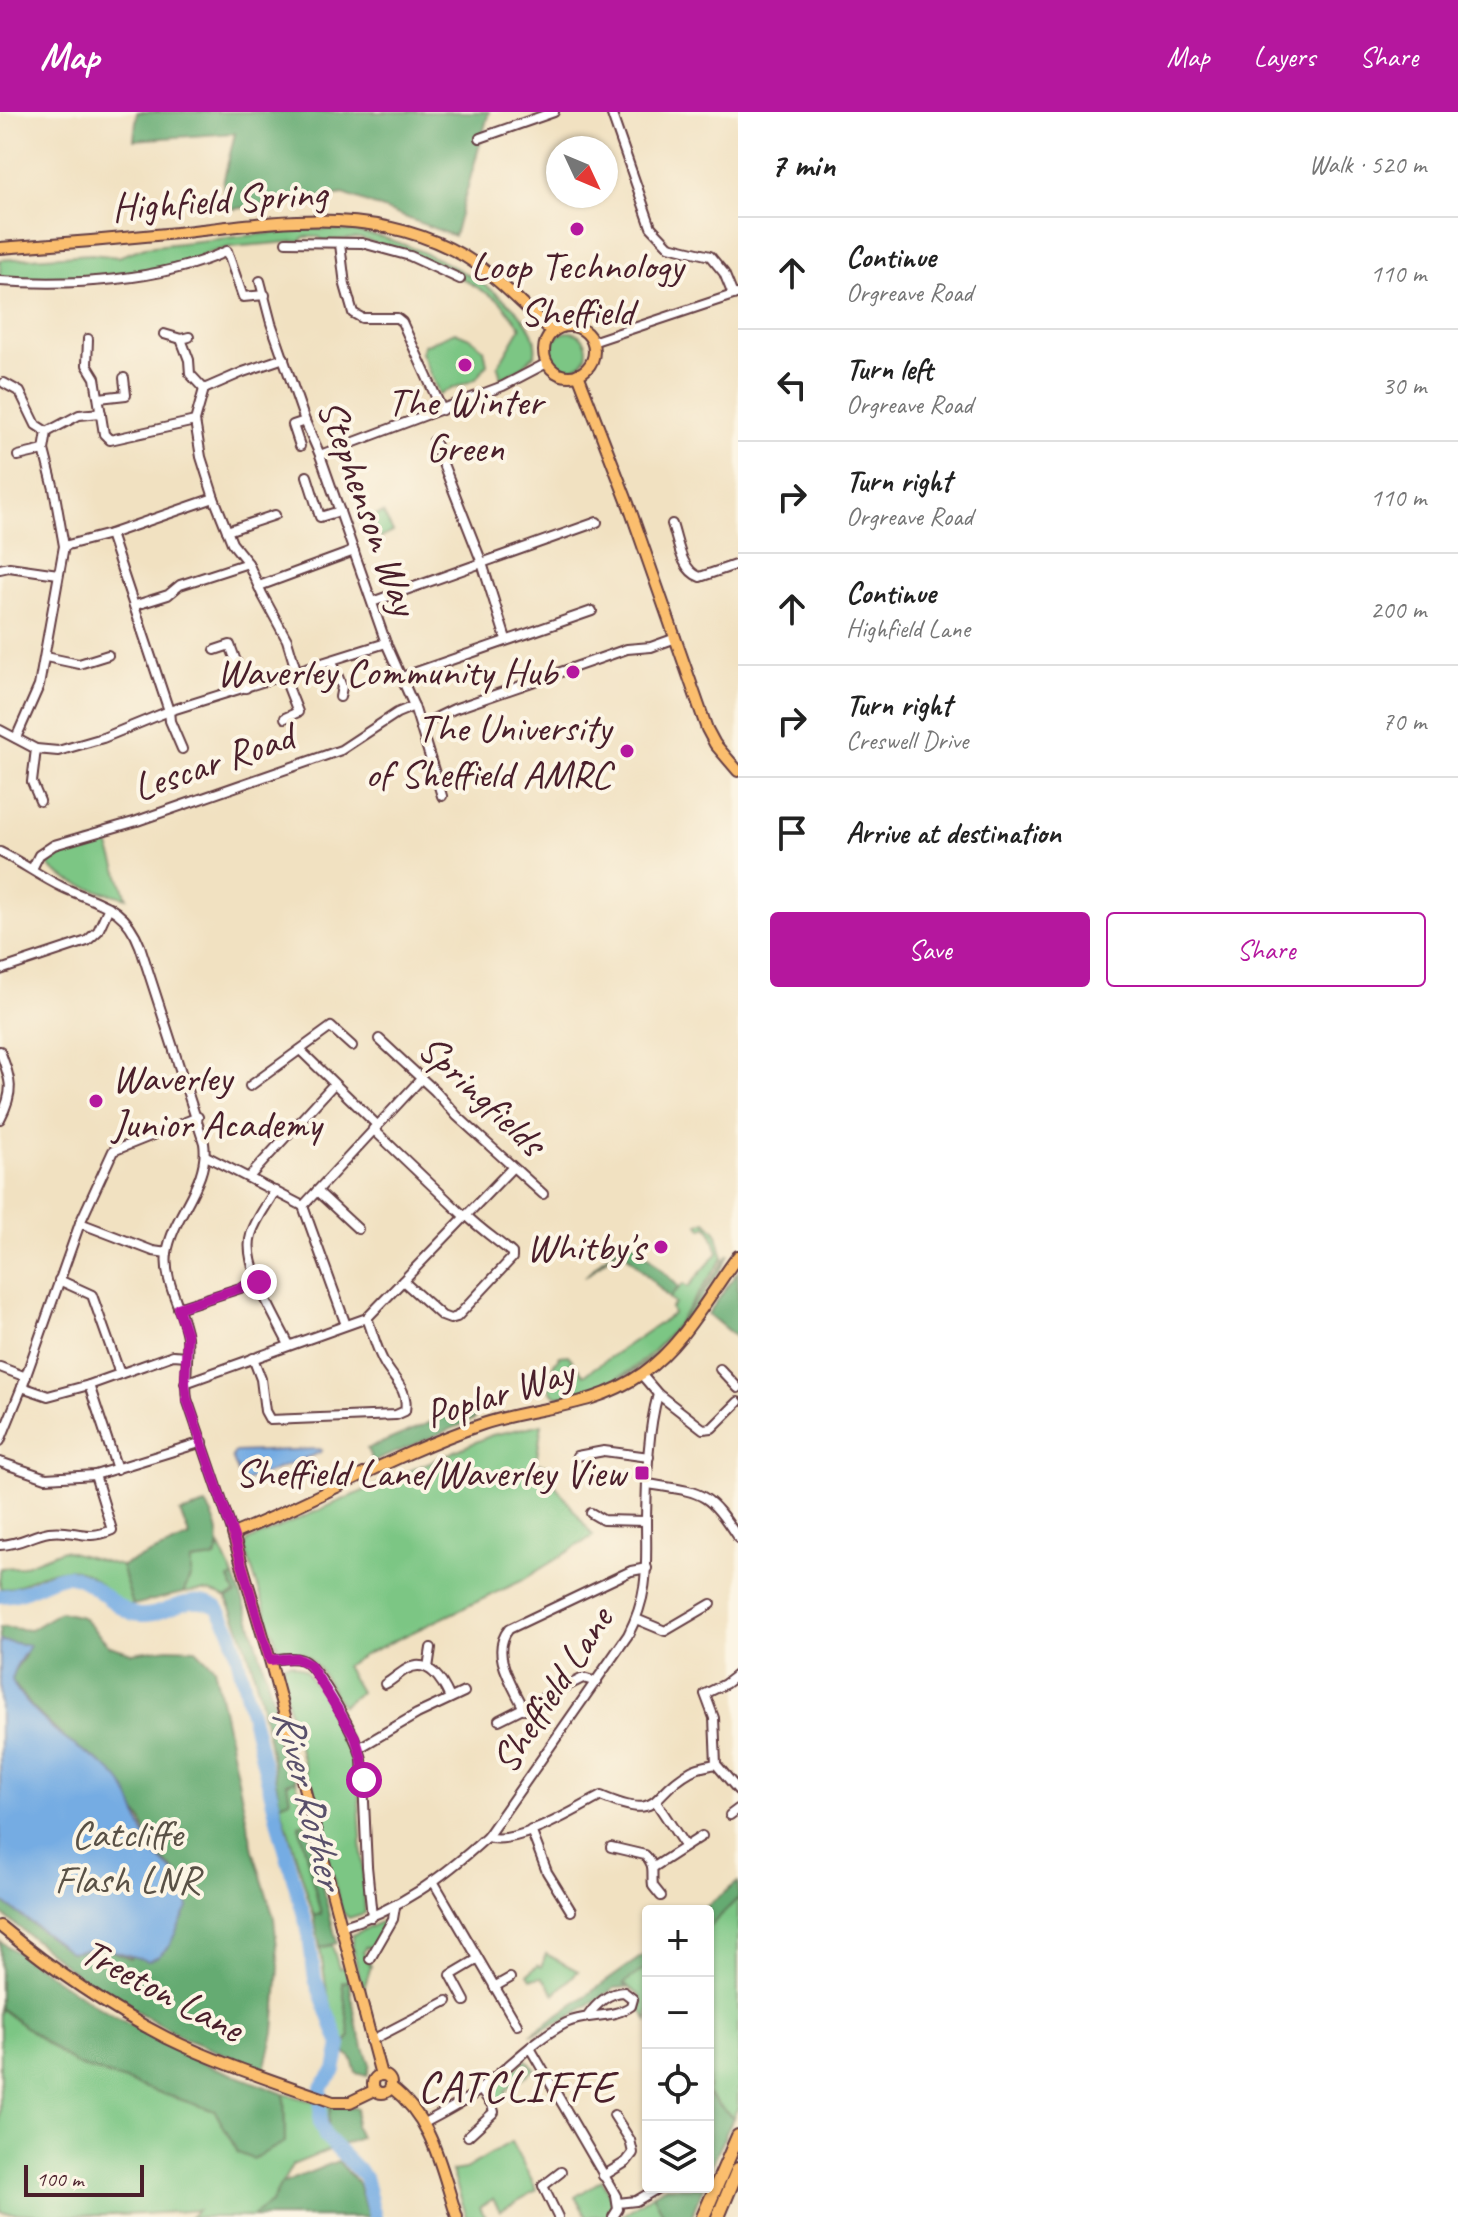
<!DOCTYPE html>
<html lang="en">
<head>
<meta charset="utf-8">
<style>
	:root { --surface:#fff; --page:#f6f6f6; --text:#222; --muted:#767676; --line:#e0e0e0; --accent:#b5179e }
	body { margin:0; font-family:Caveat,sans-serif; background:var(--page); color:var(--text) }
	.controls { position:absolute; right:24px; bottom:24px; display:grid; overflow:hidden; border-radius:8px; box-shadow:0 2px 6px #0004 }
	.controls button { width:72px; height:72px; display:grid; place-items:center; padding:0; border:0; border-bottom:2px solid var(--line); background:var(--surface); color:var(--text); font:40px sans-serif }
	.compass { position:absolute; left:546px; top:24px; width:72px; height:72px; border-radius:50%; background:var(--surface); box-shadow:0 2px 6px #0004; rotate:134deg }
	.scale { position:absolute; left:24px; bottom:20px; width:120px; box-sizing:border-box; padding-left:8px; border:4px solid #4a1f2b; border-top:0; font-size:22px; line-height:28px; white-space:nowrap; color:#4a1f2b; -webkit-text-stroke:6px #fcf5e5; paint-order:stroke }
	.stop { position:absolute; width:24px; height:24px; margin:-18px; border:6px solid #b5179e; border-radius:50%; background:#fff }
	.stop.end { background:#b5179e; border-color:#fff; box-shadow:0 2px 8px #0008 }
	.list { margin:0; padding:0; list-style:none }
	h2 { display:flex; justify-content:space-between; align-items:center; height:104px; margin:0; padding:0 32px; font-size:34px }
	h2 small { font-size:26px; font-weight:400; color:var(--muted) }
	.list li { display:grid; grid-template-columns:52px 1fr auto; gap:24px; align-items:center; box-sizing:border-box; height:112px; padding:0 32px; border-top:2px solid var(--line) }
	.list b { display:block; font-size:30px; white-space:nowrap }
	.list p { margin:0; font-size:26px; white-space:nowrap; color:var(--muted) }
	.list em { font-size:26px; font-style:normal; color:var(--muted) }
	.actions { display:flex; gap:16px; padding:24px 32px }
	.actions a { flex:1; padding:18px 0; border:2px solid var(--accent); border-radius:8px; text-align:center; font-size:28px; color:var(--accent) }
	.actions .main { background:var(--accent); color:#fff }
	.icon { flex:none; width:44px; height:44px; fill:none; stroke:currentColor; stroke-width:2; stroke-linecap:round; stroke-linejoin:round }
	.map { position:relative; flex:none; width:738px; height:2105px; overflow:hidden }
	header { display:flex; align-items:center; gap:48px; box-sizing:border-box; height:112px; padding:0 40px; background:var(--accent); color:#fff }
	header strong { font-size:38px }
	nav { display:flex; gap:44px; margin-inline-start:auto; font-size:28px }
	main { display:flex }
	aside { flex:1; background:var(--surface) }
	.map>svg:first-child { display:block }
	.green { fill:#7cc684; stroke:#637258; stroke-width:2 }
	.forest { fill:#65ab72; stroke:#58654e; stroke-width:2 }
	.water { fill:#74ace3; stroke:#5f6687; stroke-width:2 }
	.lines { fill:none; stroke-linecap:round; stroke-linejoin:round }
	.river { stroke:#74ace3; stroke-width:14 }
	.minor-casing { stroke:#633c42; stroke-width:12 }
	.major-casing { stroke:#633c42; stroke-width:14 }
	.highway-casing { stroke:#633c42; stroke-width:16 }
	.minor { stroke:#fff; stroke-width:8 }
	.major { stroke:#fbbe6e; stroke-width:10 }
	.highway { stroke:#fbbe6e; stroke-width:12 }
	.route { stroke:#b5179e; stroke-width:10 }
	.poi-dot { fill:#b5179e; stroke:#fcf5e5; stroke-width:3 }
	.labels { text-anchor:middle; dominant-baseline:central; stroke-width:8; stroke-linejoin:round; paint-order:stroke }
	.street-label { font-size:40px; fill:#4a1f2b; stroke:#fcf5e5 }
	.poi-label { font-size:40px; fill:#4a1f2b; stroke:#fcf5e5; text-anchor:end }
	.park-label { font-size:40px; fill:#595146; stroke:#fcf5e5 }
	.water-label { font-size:42px; font-style:italic; fill:#59506b; stroke:#fcf5e5 }
	.quarter-label { font-size:44px; letter-spacing:2px; fill:#4a1f2b; stroke:#fcf5e5 }
</style>
</head>
<body>
<header>
<strong>Map</strong>
<nav><a>Map</a><a>Layers</a><a>Share</a></nav>
</header>
<main>
<div class="map">
<svg width="738" height="2105" viewBox="0 0 738 2105">
	<rect width="100%" height="100%" fill="#fcf5e5"/>
	<filter id="ink" filterUnits="userSpaceOnUse"><feTurbulence type="fractalNoise" baseFrequency=".0125" numOctaves="2"/><feDisplacementMap in="SourceGraphic" scale="16" xChannelSelector="R" yChannelSelector="G"/><feConvolveMatrix kernelMatrix="1 2 1 2 8 2 1 2 1" color-interpolation-filters="sRGB"/></filter>
	<filter id="wash" filterUnits="userSpaceOnUse"><feTurbulence type="fractalNoise" baseFrequency=".006" numOctaves="4" result="noise"/><feDisplacementMap in="SourceGraphic" scale="32" xChannelSelector="R" yChannelSelector="G"/><feGaussianBlur stdDeviation="1.8" result="paint"/><feColorMatrix in="noise" values="0 0 0 0 0 0 0 0 0 0 0 0 0 0 0 0 0 1.4 0 .05"/><feComposite in="paint" operator="in"/></filter>
	<g filter="url(#wash)">
		<rect width="100%" height="100%" fill="#f1e1c1"/>
		<!-- green -->
		<g class="green">
			<path d="M308,117c24,0 49,2 73,8 41,11 163,65 154,117l-11,12 -23,13 -3,-13 23,-39 -21,-26 -63,-37 -77,-26 -37,3 -4,-4h-15l-3,4 -70,6 -27,7 -11,10 -60,11 -133,4v-19l92,-6 26,3 27,-10z"/>
			<circle cx="569" cy="238" r="18"/>
			<polygon points="455,220 472,227 484,237 487,252 476,267 439,282 421,241 424,233"/>
			<polygon points="383,401 393,420 376,428 367,415 372,405"/>
			<path d="M106,726l21,60c-26,-7 -59,-12 -78,-32v-6l6,-6z"/>
			<path d="M706,1109l10,10 7,27c-28,38 -51,83 -90,110 -13,10 -83,48 -84,16 0,-11 4,-21 11,-28l8,-1 5,6 -7,4 2,3 7,-4 9,11 89,-61 -2,-6 4,-4 -6,-6 14,-14 5,3 30,-34 -7,-22 -4,-5 -5,3 -3,-5z"/>
			<path d="M729,1142c-4,13 -16,25 -23,37 -41,64 -68,90 -143,110l-5,-1 24,-5 26,-9 29,-18 25,-20z"/>
			<path d="M542,1312l-6,39 21,4 -3,16 39,53 -72,45 -155,73 -21,12 15,26 -18,14c-10,-15 -24,-45 -39,-53 -8,-4 -17,-1 -25,-5l-33,-100 3,-7 244,-106z"/>
			<path d="M220,1435l14,30 -4,3 6,14 -10,4c-16,-9 -26,-8 -43,-5l8,-18v-14l24,-3z"/>
			<path d="M63,1438l58,16 12,39 -9,1c-37,-33 -44,-49 -94,-26 -10,5 -19,10 -30,8v-20l20,-1z"/>
			<polygon points="291,1551 305,1558 333,1600 349,1626 357,1650 365,1801 349,1806 342,1800 280,1563 280,1557 284,1552"/>
			<polygon points="296,1668 306,1711 299,1713 321,1802 314,1804 280,1692 290,1688 286,1670"/>
			<polygon points="738,1786 738,1995 733,2006 708,1982 708,1816"/>
			<polygon points="383,1809 385,1813 372,1835 365,1836 363,1840 371,1854 363,1879 352,1834 352,1823"/>
			<polygon points="332,1833 339,1856 345,1855 349,1869 342,1870 350,1924 344,1933 327,1880 320,1836"/>
			<polygon points="546,1842 578,1859 555,1882 542,1865 531,1867 528,1862 538,1853 541,1855"/>
			<polygon points="647,1853 648,1854 648,1909 639,1895 642,1891 639,1883 623,1871"/>
			<path d="M0,1896l75,56 140,47 23,41 15,7 32,-17 -1,-48 47,12c-4,15 -5,30 6,41l-45,18 -21,38 -20,14h-61l8,-7c-63,6 -136,7 -198,2z"/>
			<polygon points="526,1948 535,1957 505,1979 507,1983 500,1990 489,1979"/>
			<polygon points="511,2030 537,2078 500,2099 493,2087 480,2095 485,2105 467,2105 452,2059 465,2057"/>
			<polygon points="602,2068 615,2095 607,2104 587,2105 575,2085"/>
			<polygon points="653,2082 665,2105 620,2105"/>
		</g>
		<!-- forest -->
		<g class="forest">
			<polygon points="137,0 489,0 454,124 344,82 226,98 223,71 235,21 134,28"/>
			<polygon points="627,1124 679,1175 669,1186 620,1136 585,1165"/>
			<polygon points="738,1159 738,1227 708,1202"/>
			<polygon points="469,1294 475,1307 373,1350 367,1337"/>
			<path d="M206,1393c11,15 17,36 9,53l-24,3v14l-8,18 -50,12 -12,-39 69,-29 -10,-24z"/>
			<path d="M234,1465l15,39 47,164 -9,3 3,17 -10,4c-13,-66 -22,-146 -54,-206l10,-4 -7,-15z"/>
			<polygon points="60,1500 82,1505 110,1534 132,1541 168,1536 196,1537 214,1555 253,1738 274,1806 279,1855 274,1920 265,1958 185,1927 85,1869 0,1800 0,1788 70,1840 101,1835 130,1846 188,1771 151,1737 141,1707 101,1651 65,1627 32,1595 12,1569 12,1561 25,1544 28,1533 0,1529 0,1515 30,1518"/>
			<polygon points="306,1711 337,1831 320,1836 314,1804 321,1802 299,1713"/>
			<polygon points="738,1770 738,1786 708,1816 708,1799 701,1799"/>
			<polygon points="0,1829 96,1894 190,1946 284,1982 285,2030 253,2047 238,2041 215,1999 75,1952 0,1896"/>
			<polygon points="648,1840 648,1854 624,1871 629,1875 615,1876 564,1909 530,1923"/>
			<polygon points="349,1869 358,1919 370,1952 367,1964 356,1961 352,1947 343,1938 350,1924 342,1870"/>
			<polygon points="708,1982 733,2006 708,2061"/>
			<path d="M331,1994l26,2 -2,18 5,12 -23,9c-12,-13 -10,-24 -6,-41z"/>
			<polygon points="338,2049 358,2071 368,2105 251,2105 271,2091 281,2072"/>
			<polygon points="664,2075 703,2075 691,2105 665,2105 653,2082"/>
		</g>
		<!-- water -->
		<g class="water">
			<polygon points="320,1337 322,1338 319,1341 246,1369 241,1368 232,1345 235,1340"/>
			<path d="M0,1529l29,4c-4,11 -21,26 -16,38 9,18 39,46 55,58 18,13 40,23 54,42 14,19 18,50 30,67 8,12 24,24 36,33v25l-19,38 -10,10 -11,5 -47,-14 -31,5 -70,-52z"/>
		</g>
		<g class="lines">
			<!-- river -->
			<path class="river" d="M0,1484c30,-1 41,-16 64,-20 21,-3 48,31 70,38 24,6 42,-14 66,-12 5,0 12,3 17,5l14,24 50,204 27,95 7,49 25,66 -5,25 -14,17 -1,37 5,12 40,41 10,40"/>
		</g>
	</g>
	<g filter="url(#ink)">
		<g class="lines">
			<!-- minor casing -->
			<g class="minor-casing">
				<g id="minor">
					<polyline points="611,0 651,115 669,134 710,144 724,161 733,183"/>
					<polyline points="480,26 554,0"/>
					<polyline points="286,130 362,131 410,144 460,167"/>
					<polyline points="340,132 345,173 353,201 362,206 397,206 402,210 442,298"/>
					<path d="M0,169c72,5 161,0 227,-30l16,46 22,-2"/>
					<polyline points="260,169 271,211 305,309 320,343 386,531 414,594 442,684"/>
					<polyline points="164,222 181,227"/>
					<polyline points="189,225 181,227 189,248 190,262 204,277"/>
					<polyline points="88,227 87,253 95,266 104,322 110,328 195,309"/>
					<polyline points="592,230 736,182"/>
					<polyline points="284,246 243,260 204,277 195,309 201,345 214,386 232,431 248,451 262,482 287,528 296,558"/>
					<polyline points="4,271 20,280 36,313 47,320"/>
					<polyline points="99,286 126,283 124,266"/>
					<polyline points="434,329 482,451 506,527"/>
					<polyline points="300,334 293,313 305,309"/>
					<polyline points="320,343 503,274 547,251"/>
					<polyline points="18,344 44,338"/>
					<polyline points="307,364 320,405 340,399"/>
					<path d="M672,412c6,17 9,47 28,53l38,-13"/>
					<polyline points="227,419 275,403"/>
					<polyline points="110,422 169,599 170,609 182,637"/>
					<polyline points="64,434 110,422 214,386"/>
					<polyline points="0,457 9,455 58,462"/>
					<polyline points="259,474 354,439"/>
					<polyline points="372,490 597,410"/>
					<polyline points="136,493 168,483 180,473 248,451"/>
					<polyline points="215,538 230,533 246,576"/>
					<polyline points="46,545 79,552 108,543"/>
					<polyline points="332,549 342,575 340,585"/>
					<polyline points="283,562 298,600 285,606"/>
					<polyline points="402,565 592,499"/>
					<polyline points="421,613 454,597 627,537 651,535 676,526"/>
					<polyline points="0,618 36,637 58,639 103,626 169,599 386,531"/>
					<polyline points="16,626 39,574 64,434 54,377 44,338 47,320 79,303 101,301"/>
					<polyline points="36,637 32,670 40,689"/>
					<path d="M0,740c21,10 41,25 62,35 36,17 62,17 78,59l64,197c6,40 -31,71 -37,110 -4,29 16,56 20,84 2,21 -3,41 0,62l46,135"/>
					<polyline points="32,757 39,743 54,733 137,709 341,638 397,601 414,594"/>
					<polyline points="0,858 87,829 98,819 109,795"/>
					<polyline points="379,927 435,979 457,1004 543,1082"/>
					<polyline points="300,938 377,1013"/>
					<path d="M0,939c11,30 15,39 0,68"/>
					<polyline points="250,974 331,915 352,934"/>
					<polyline points="373,1017 465,1105"/>
					<polyline points="206,1044 303,1094 421,967"/>
					<polyline points="249,1065 333,973"/>
					<path d="M275,1079c-8,14 -20,29 -24,44 -9,29 25,83 38,110"/>
					<polyline points="317,1079 358,1117"/>
					<polyline points="303,1094 346,1213"/>
					<polyline points="80,1111 153,1139 167,1141"/>
					<polyline points="59,1168 92,1183 120,1262"/>
					<path d="M403,1169l39,35 8,3 7,-2 55,-59v-5c-15,-13 -31,-23 -46,-38"/>
					<polyline points="178,1196 259,1170"/>
					<path d="M253,1246l8,21 4,32 5,9 126,-5 9,-4c4,-19 -10,-31 -19,-45 -9,-14 -13,-33 -19,-48"/>
					<polyline points="0,1255 26,1265"/>
					<polyline points="720,1257 738,1276"/>
					<polyline points="641,1262 658,1282 703,1317 712,1316 738,1290"/>
					<polyline points="185,1271 367,1206 512,1056"/>
					<polyline points="89,1273 117,1357"/>
					<polyline points="22,1275 48,1284 89,1273 173,1243 187,1244"/>
					<polyline points="0,1329 22,1275 80,1111 113,1039 198,1005"/>
					<polyline points="577,1344 604,1339 649,1345"/>
					<polyline points="0,1350 46,1366 95,1363 203,1330"/>
					<path d="M648,1372c55,9 59,6 90,54"/>
					<polyline points="591,1401 603,1408 646,1409"/>
					<path d="M0,1433c22,-1 31,-10 49,-13 24,-4 36,10 63,-2l-17,-55"/>
					<polyline points="636,1507 665,1519 711,1492"/>
					<path d="M270,1548c10,-1 23,-4 32,0 18,8 55,79 60,99l5,107 5,51"/>
					<polyline points="428,1556 431,1536"/>
					<polyline points="738,1562 725,1572 705,1582 714,1606 716,1652 738,1678"/>
					<path d="M385,1572c8,-4 14,-11 22,-15 22,-12 36,13 43,29"/>
					<path d="M524,1597c-11,-24 -35,-56 -15,-80l122,-58 16,-3"/>
					<polyline points="499,1608 583,1566 597,1570"/>
					<polyline points="359,1636 417,1602 464,1580"/>
					<polyline points="656,1690 685,1734"/>
					<polyline points="730,1703 738,1697"/>
					<polyline points="531,1718 547,1760 571,1799"/>
					<path d="M487,1725c30,9 86,-26 114,-41 63,27 47,-2 90,-25 7,-4 16,-5 25,-7"/>
					<path d="M611,1735l34,8c11,11 6,17 8,31l8,10"/>
					<polyline points="654,1755 702,1724"/>
					<polyline points="433,1769 517,1913"/>
					<path d="M340,1815c58,-16 103,-50 147,-90l141,-202c22,-42 18,-71 18,-116 1,-41 1,-85 12,-125"/>
					<polyline points="370,1847 393,1807 395,1795"/>
					<polyline points="494,1875 510,1866"/>
					<polyline points="465,1889 451,1863 478,1847"/>
					<polyline points="370,1929 447,1889"/>
					<polyline points="530,1936 616,2084 618,2097 613,2105"/>
					<path d="M424,2011c19,-10 37,-19 54,-32 29,-22 55,-51 88,-68 20,-10 47,-4 65,-17l2,-7 -9,-7c-15,0 -28,12 -36,24"/>
					<polyline points="468,2024 494,2000 492,1993 480,1977"/>
					<polyline points="603,2064 626,2050 633,2041 630,2028 614,2003"/>
					<polyline points="618,2091 636,2089 660,2075"/>
					<polyline points="558,2105 543,2074 561,2060"/>
				</g>
			</g>
			<!-- major casing -->
			<g class="major-casing">
				<g id="major">
					<path d="M0,136c59,-4 118,-9 177,-15 98,-11 196,-30 287,23 33,20 60,50 88,76"/>
					<circle cx="569" cy="239" r="25"/>
					<polyline points="578,262 629,394 707,617 715,632 738,659"/>
					<path d="M0,1814c52,43 107,81 167,112 53,26 110,44 166,64h17l25,-12"/>
					<circle cx="382" cy="1972" r="9"/>
					<path d="M381,1963l-111,-415 -37,-126c84,-34 164,-81 250,-110 57,-19 107,-14 160,-51 41,-29 65,-77 95,-117"/>
					<path d="M391,1975c43,33 50,82 66,130"/>
				</g>
			</g>
			<!-- highway casing -->
			<g class="highway-casing">
				<g id="highway">
					<polyline points="703,2105 738,2024"/>
					<polyline points="718,2105 738,2057"/>
				</g>
			</g>
			<!-- minor -->
			<use href="#minor" class="minor"/>
			<!-- major -->
			<use href="#major" class="major"/>
			<!-- highway -->
			<use href="#highway" class="highway"/>
		</g>
	</g>
	<g class="lines" filter="url(#ink)">
		<!-- route -->
		<polyline class="route" points="259,1170 178,1196 187,1223 185,1271 187,1287 233,1422 270,1548 296,1546 310,1553 355,1625 362,1647 364,1668"/>
	</g>
	<!-- markers -->
	<g class="poi-dot">
		<circle cx="577" cy="117" r="8"/>
		<circle cx="465" cy="253" r="8"/>
		<circle cx="573" cy="560" r="8"/>
		<circle cx="627" cy="639" r="8"/>
		<circle cx="96" cy="989" r="8"/>
		<circle cx="661" cy="1135" r="8"/>
		<rect x="634" y="1353" width="16" height="16" rx="4"/>
	</g>
	<g class="labels">
		<!-- street labels -->
		<g class="street-label">
			<text transform="translate(219 88) rotate(-4)">Highfield Spring</text>
			<text transform="translate(368 395) rotate(70)">Stephenson Way</text>
			<text transform="translate(213 650) rotate(-19)">Lescar Road</text>
			<text transform="translate(482 983) rotate(43)">Springfields</text>
			<text transform="translate(499 1281) rotate(-17)">Poplar Way</text>
			<text transform="translate(552 1578) rotate(-57)">Sheffield Lane</text>
			<text transform="translate(162 1878) rotate(28)">Treeton Lane</text>
		</g>
		<!-- poi labels -->
		<g class="poi-label">
			<text x="577" y="154" text-anchor="middle">Loop Technology<tspan x="577" dy="46">Sheffield</tspan></text>
			<text x="465" y="290" text-anchor="middle">The Winter<tspan x="465" dy="46">Green</tspan></text>
			<text x="557" y="560">Waverley Community Hub</text>
			<text x="611" y="616">The University<tspan x="611" dy="46">of Sheffield AMRC</tspan></text>
			<text x="112" y="966" text-anchor="start">Waverley<tspan x="112" dy="46">Junior Academy</tspan></text>
			<text x="645" y="1135">Whitby's</text>
			<text x="626" y="1361">Sheffield Lane/Waverley View</text>
		</g>
		<!-- park labels -->
		<g class="park-label">
			<text x="127" y="1722">Catcliffe<tspan x="127" dy="46">Flash LNR</tspan></text>
		</g>
		<!-- water labels -->
		<g class="water-label">
			<text transform="translate(309 1686) rotate(76)">River Rother</text>
		</g>
		<!-- quarter labels -->
		<g class="quarter-label">
			<text x="517" y="1974">CATCLIFFE</text>
		</g>
	</g>
</svg>
<div class="controls">
<button>+</button>
<button>−</button>
<button><svg class="icon" aria-label="locate" viewBox="0 0 24 24"><circle cx="12" cy="12" r="6"/><path d="M12 2v4M12 18v4M2 12h4M18 12h4"/></svg></button>
<button><svg class="icon" aria-label="layers" viewBox="0 0 24 24"><path d="M12 4l9 5-9 5-9-5zM3 14l9 5 9-5"/></svg></button>
</div>
<svg class="compass" viewBox="-18 -18 36 36"><path d="M0-13l5 13h-10z" fill="#e53935"/><path d="M0 13l5-13h-10z" fill="#767676"/></svg>
<div class="scale">100 m</div>
<div class="stop" style="left:364px;top:1668px"></div>
<div class="stop end" style="left:259px;top:1170px"></div>
</div>
<aside>
<h2>7 min<small>Walk · 520 m</small></h2>
<ul class="list">
<li><svg class="icon" aria-label="ahead" viewBox="0 0 24 24"><path d="M12 20V5M6 11l6-6 6 6"/></svg><div><b>Continue</b><p>Orgreave Road</p></div><em>110 m</em></li>
<li><svg class="icon" aria-label="left" viewBox="0 0 24 24"><path d="M17 20v-9H6M10 6l-5 5 5 5"/></svg><div><b>Turn left</b><p>Orgreave Road</p></div><em>30 m</em></li>
<li><svg class="icon" aria-label="right" viewBox="0 0 24 24"><path d="M7 20v-9h11M14 6l5 5-5 5"/></svg><div><b>Turn right</b><p>Orgreave Road</p></div><em>110 m</em></li>
<li><svg class="icon" aria-label="ahead" viewBox="0 0 24 24"><path d="M12 20V5M6 11l6-6 6 6"/></svg><div><b>Continue</b><p>Highfield Lane</p></div><em>200 m</em></li>
<li><svg class="icon" aria-label="right" viewBox="0 0 24 24"><path d="M7 20v-9h11M14 6l5 5-5 5"/></svg><div><b>Turn right</b><p>Creswell Drive</p></div><em>70 m</em></li>
<li><svg class="icon" aria-label="arrive" viewBox="0 0 24 24"><path d="M6 21V4h12l-3 4 3 4H6"/></svg><div><b>Arrive at destination</b></div></li>
</ul>
<div class="actions"><a class="main">Save</a><a>Share</a></div>
</aside>
</main>
</body>
</html>
